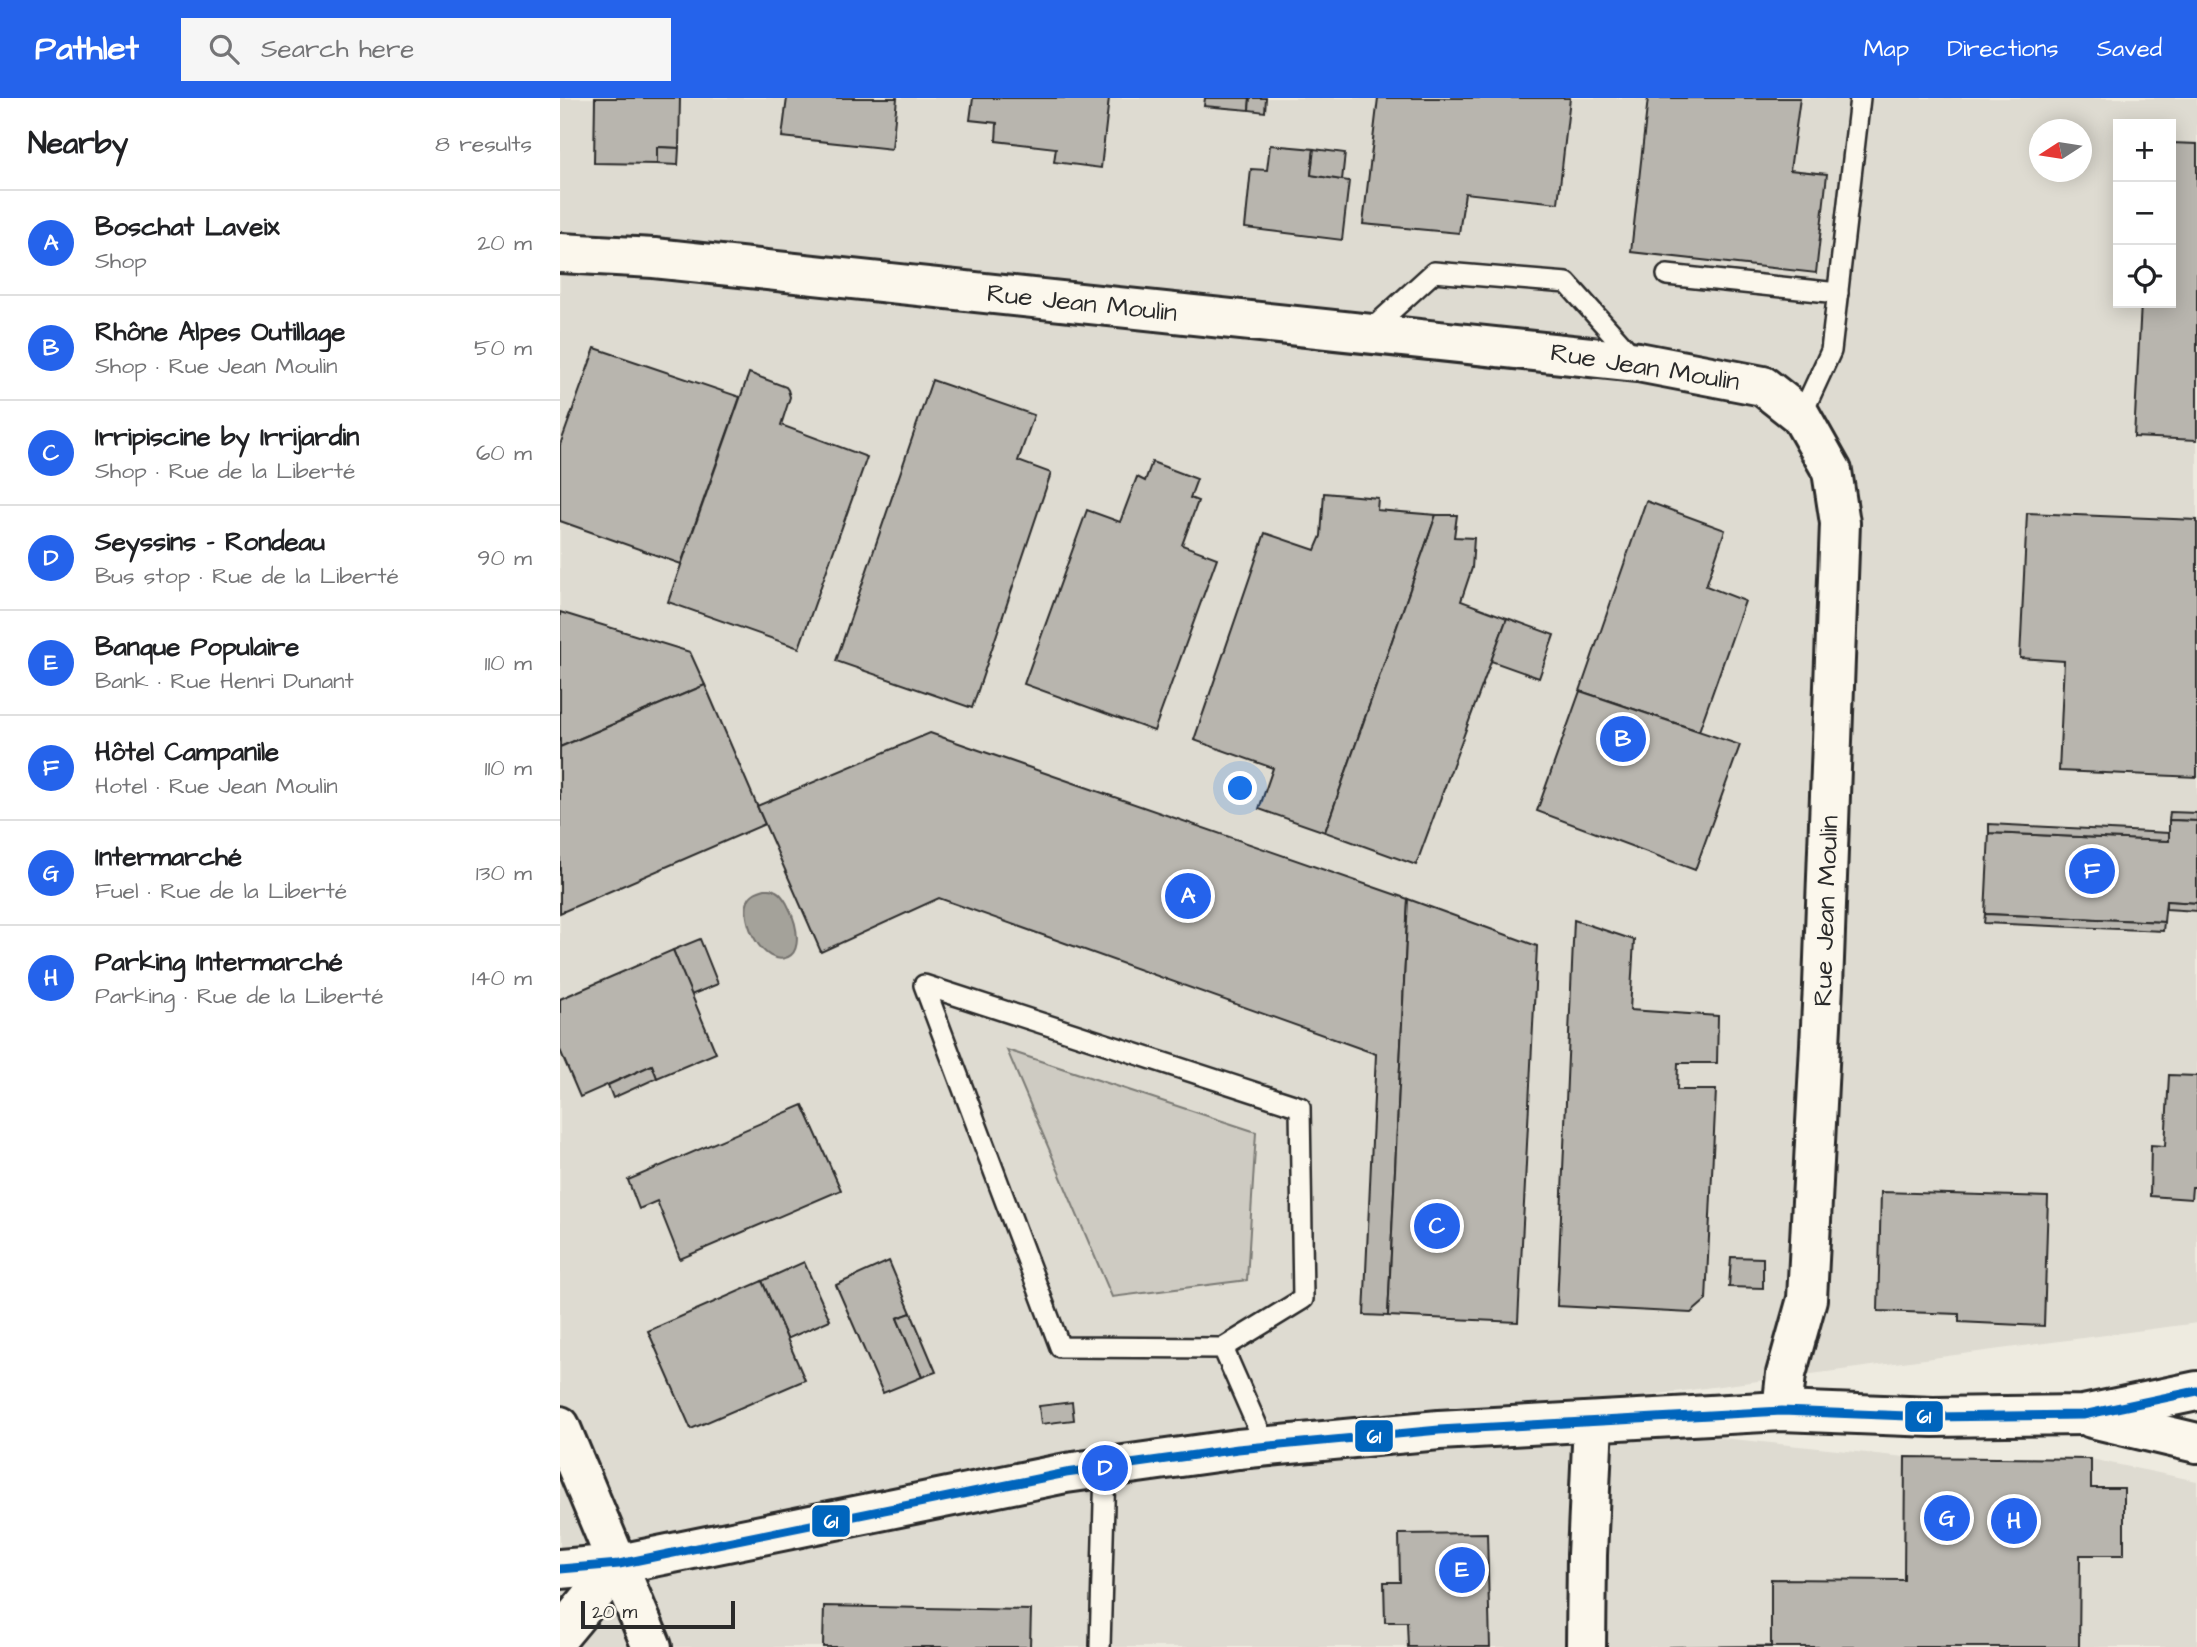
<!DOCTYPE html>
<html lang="en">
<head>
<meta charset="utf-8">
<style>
	:root { --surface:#fff; --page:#f6f6f6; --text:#202124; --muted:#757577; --line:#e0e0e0; --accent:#2563eb }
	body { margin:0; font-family:"Architects Daughter",sans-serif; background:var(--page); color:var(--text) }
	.controls { position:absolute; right:21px; top:21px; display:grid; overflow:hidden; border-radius:0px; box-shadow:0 4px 18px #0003 }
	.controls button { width:63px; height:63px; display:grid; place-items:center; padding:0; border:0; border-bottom:2px solid var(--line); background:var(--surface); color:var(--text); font:35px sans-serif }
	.compass { position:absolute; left:1469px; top:21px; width:63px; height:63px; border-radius:50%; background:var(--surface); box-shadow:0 4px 18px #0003; rotate:258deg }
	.scale { position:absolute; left:21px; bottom:18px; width:154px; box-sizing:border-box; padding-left:7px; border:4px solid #2b2b2b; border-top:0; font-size:19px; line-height:24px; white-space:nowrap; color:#2b2b2b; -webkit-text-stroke:5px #fbf7ec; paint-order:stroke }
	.you { position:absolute; left:681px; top:691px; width:24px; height:24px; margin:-18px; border:5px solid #fff; border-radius:50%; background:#1a73e8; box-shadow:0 0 0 10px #1a73e833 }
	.badge { display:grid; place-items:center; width:46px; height:46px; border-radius:50%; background:var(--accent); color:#fff; font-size:23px; font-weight:700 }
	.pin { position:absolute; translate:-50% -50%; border:4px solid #fff; box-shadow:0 2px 7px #0006 }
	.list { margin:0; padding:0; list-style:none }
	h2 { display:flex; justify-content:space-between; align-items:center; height:91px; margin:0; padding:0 28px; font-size:30px }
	h2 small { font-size:23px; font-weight:400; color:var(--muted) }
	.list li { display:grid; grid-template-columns:46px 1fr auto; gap:21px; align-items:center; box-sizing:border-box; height:105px; padding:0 28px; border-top:2px solid var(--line) }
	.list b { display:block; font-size:26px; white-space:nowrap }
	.list p { margin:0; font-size:23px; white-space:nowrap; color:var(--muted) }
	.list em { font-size:23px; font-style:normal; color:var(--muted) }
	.icon { flex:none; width:38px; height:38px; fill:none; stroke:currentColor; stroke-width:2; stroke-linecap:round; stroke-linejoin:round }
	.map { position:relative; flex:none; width:1637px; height:1549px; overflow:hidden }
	header { display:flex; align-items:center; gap:42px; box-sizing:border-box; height:98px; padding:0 35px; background:var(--accent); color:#fff }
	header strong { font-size:33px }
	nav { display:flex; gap:38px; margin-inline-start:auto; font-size:24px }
	.search { width:490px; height:63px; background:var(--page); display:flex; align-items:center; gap:18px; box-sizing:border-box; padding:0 24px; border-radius:0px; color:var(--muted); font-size:26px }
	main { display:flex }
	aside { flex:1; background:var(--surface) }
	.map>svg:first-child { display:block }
	.built { fill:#dedbd1; fill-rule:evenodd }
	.green { fill:#cecbc2; stroke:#7c7b76; stroke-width:2 }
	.water { fill:#a4a29a; stroke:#74726e; stroke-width:2 }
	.building { fill:#b8b5ae; stroke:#2b2b2b; stroke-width:2 }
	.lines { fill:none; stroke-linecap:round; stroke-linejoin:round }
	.service-casing { stroke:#2b2b2b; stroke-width:24 }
	.minor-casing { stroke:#2b2b2b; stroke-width:44 }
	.service { stroke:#fbf7ec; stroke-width:19 }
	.minor { stroke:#fbf7ec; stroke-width:38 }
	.bus-1-casing { stroke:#fbf7ec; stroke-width:14 }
	.bus-1 { stroke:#0065bd; stroke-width:9 }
	.labels { text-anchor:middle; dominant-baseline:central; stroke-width:7; stroke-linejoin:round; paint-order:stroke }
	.street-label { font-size:26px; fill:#2b2b2b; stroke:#fbf7ec }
	.line-badge { stroke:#fbf7ec; stroke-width:2.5 }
	.badge-label { font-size:19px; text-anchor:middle; font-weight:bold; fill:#fff }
</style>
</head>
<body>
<header>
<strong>Pathlet</strong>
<div class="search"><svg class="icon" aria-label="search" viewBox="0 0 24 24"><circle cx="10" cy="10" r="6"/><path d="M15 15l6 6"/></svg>Search here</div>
<nav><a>Map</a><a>Directions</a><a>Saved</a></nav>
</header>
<main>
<aside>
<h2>Nearby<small>8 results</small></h2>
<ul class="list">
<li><span class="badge">A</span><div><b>Boschat Laveix</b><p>Shop</p></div><em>20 m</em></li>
<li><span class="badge">B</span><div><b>Rhône Alpes Outillage</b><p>Shop · Rue Jean Moulin</p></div><em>50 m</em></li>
<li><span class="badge">C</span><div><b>Irripiscine by Irrijardin</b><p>Shop · Rue de la Liberté</p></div><em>60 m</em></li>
<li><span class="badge">D</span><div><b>Seyssins - Rondeau</b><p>Bus stop · Rue de la Liberté</p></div><em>90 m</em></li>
<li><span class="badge">E</span><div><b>Banque Populaire</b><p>Bank · Rue Henri Dunant</p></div><em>110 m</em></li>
<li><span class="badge">F</span><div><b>Hôtel Campanile</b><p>Hotel · Rue Jean Moulin</p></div><em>110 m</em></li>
<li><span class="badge">G</span><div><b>Intermarché</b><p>Fuel · Rue de la Liberté</p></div><em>130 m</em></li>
<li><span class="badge">H</span><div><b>Parking Intermarché</b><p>Parking · Rue de la Liberté</p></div><em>140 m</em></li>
</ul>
</aside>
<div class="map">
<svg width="1637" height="1549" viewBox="0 0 1637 1549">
	<rect width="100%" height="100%" fill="#eeebe0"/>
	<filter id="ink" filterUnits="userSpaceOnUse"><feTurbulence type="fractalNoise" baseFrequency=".0143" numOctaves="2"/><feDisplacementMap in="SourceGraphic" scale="14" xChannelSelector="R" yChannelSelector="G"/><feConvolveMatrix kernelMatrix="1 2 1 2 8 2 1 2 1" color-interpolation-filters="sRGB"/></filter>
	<g filter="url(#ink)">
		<!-- built -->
		<path class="built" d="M0,0h1637v1225l-696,92 404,42 186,2 106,22v166h-1637zM1558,26h53v179h-53zM1479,32h42v42h-42z"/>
		<!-- green -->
		<polygon class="green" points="447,952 696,1034 687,1182 552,1199"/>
		<!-- water -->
		<path class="water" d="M205,791c5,0 7,-1 11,2 14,7 32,57 12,66 -25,11 -48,-37 -40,-56 3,-8 10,-10 17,-12z"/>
		<!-- building -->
		<g class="building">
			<polygon points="35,0 120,0 119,50 97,49 97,66 34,65"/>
			<polygon points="227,0 337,0 332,51 222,39"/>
			<polygon points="413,0 549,0 541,70 494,64 496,50 436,43 437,25 410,22"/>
			<polygon points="645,0 690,0 689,12 644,8"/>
			<polygon points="690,0 706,0 705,14 689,12"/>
			<polygon points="818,0 1010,0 998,105 905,95 899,135 803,126"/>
			<polygon points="1088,0 1240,0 1230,72 1267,76 1256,175 1071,154"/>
			<polygon points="1611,45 1637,46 1637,342 1574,339 1581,205 1611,205"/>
			<polygon points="710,47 754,51 751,77 789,83 782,142 685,130 691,71 707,72"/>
			<polygon points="97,49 119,50 118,67 97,66"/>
			<polygon points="754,51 785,55 782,82 751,77"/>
			<polygon points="35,250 180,299 121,466 0,423 0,347"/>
			<polygon points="189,275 226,289 228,292 230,299 221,327 307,359 239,550 108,504"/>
			<polygon points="372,282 474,317 458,363 491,375 412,610 276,563"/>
			<polygon points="592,364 637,381 630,400 638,403 622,447 657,460 594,633 464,586 527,412 560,424 577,379 585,383"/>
			<polygon points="764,395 818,400 817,412 876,417 765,734 699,711 713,670 634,642 705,435 755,452 761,438"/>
			<polygon points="1086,403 1165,432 1146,488 1185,503 1139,633 1020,593"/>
			<polygon points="1467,415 1637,422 1637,679 1499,673 1504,563 1460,560"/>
			<polygon points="876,417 897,417 894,439 914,440 912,470 901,503 947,520 856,767 765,734"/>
			<polygon points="0,514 130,554 145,587 0,649"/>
			<polygon points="947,520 994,537 979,580 931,563"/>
			<polygon points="145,587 205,726 0,815 0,649"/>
			<polygon points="1020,593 1180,647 1135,772 977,713"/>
			<polygon points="370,635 848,801 828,1218 804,1217 816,956 379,800 261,854 197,708"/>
			<polygon points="1610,714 1637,715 1637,723 1609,722"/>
			<polygon points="1609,722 1637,723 1637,805 1606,803 1604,824 1425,816 1429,735 1609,743"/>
			<polygon points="1429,726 1609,735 1609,743 1429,735"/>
			<polygon points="848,801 977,848 958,1224 828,1218"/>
			<polygon points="1606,803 1637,805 1637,813 1606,811"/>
			<polygon points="1425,816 1604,824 1603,833 1424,825"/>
			<polygon points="1014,822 1074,842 1070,912 1158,918 1157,965 1118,965 1117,992 1156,992 1146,1202 1131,1215 997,1208"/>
			<polygon points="140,841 158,886 131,897 113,852"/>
			<polygon points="113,852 156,955 97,980 92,967 20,999 0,952 0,901"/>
			<polygon points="92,967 97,980 53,1000 48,987"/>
			<polygon points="1609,977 1637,978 1637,1089 1632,1089 1631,1101 1590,1098 1591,1047 1605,1048"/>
			<polygon points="243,1007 281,1092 120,1161 97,1103 79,1111 68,1082"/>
			<polygon points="1321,1094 1488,1099 1484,1228 1399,1224 1399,1216 1318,1213"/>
			<polygon points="1171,1159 1203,1160 1203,1190 1169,1189"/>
			<polygon points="329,1163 351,1215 337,1220 362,1279 323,1295 276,1187"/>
			<polygon points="244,1164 270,1222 227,1241 202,1183"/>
			<polygon points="202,1183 245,1282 131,1331 88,1233"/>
			<polygon points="351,1215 376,1274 362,1279 337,1220"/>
			<polygon points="512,1304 514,1322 481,1326 479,1308"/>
			<polygon points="1345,1359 1531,1361 1531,1390 1564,1390 1564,1457 1520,1457 1519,1549 1108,1549 1211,1548 1211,1481 1344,1482"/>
			<polygon points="927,1435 930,1549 848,1549 847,1524 825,1524 824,1484 840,1484 839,1436"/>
			<polygon points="264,1508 471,1512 470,1549 263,1549"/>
		</g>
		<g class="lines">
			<!-- service casing -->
			<g class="service-casing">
				<g id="service">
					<polyline points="1107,177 1278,195"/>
					<polyline points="807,235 874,174 1007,185 1075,261"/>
					<polyline points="1241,318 1271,253 1300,0"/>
					<polyline points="663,1250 500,1249 364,887 740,1009 743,1201 663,1250 706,1348"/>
					<polyline points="540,1549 545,1370"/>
				</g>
			</g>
			<!-- minor casing -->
			<g class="minor-casing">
				<g id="minor">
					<polyline points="0,155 94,160 1078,264 1203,288 1241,318 1272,373 1280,425 1263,888 1247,1201 1226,1276 1222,1313"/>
					<polyline points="1532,1320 1637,1345"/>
					<polyline points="0,1328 92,1549"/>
					<polyline points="0,1471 59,1466 506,1375 678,1351 879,1332 1222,1313 1373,1319 1523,1317 1637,1293"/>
					<polyline points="0,1537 59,1466"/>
					<polyline points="1026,1549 1027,1457 1033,1324"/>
				</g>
			</g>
			<!-- service -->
			<use href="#service" class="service"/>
			<!-- minor -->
			<use href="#minor" class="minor"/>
			<!-- bus-1 casing -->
			<g class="bus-1-casing">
				<polyline id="bus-1" points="0,1471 59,1466 506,1375 678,1351 879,1332 1222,1313 1373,1319 1523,1317 1637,1293"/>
			</g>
			<!-- bus-1 -->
			<use href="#bus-1" class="bus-1"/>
		</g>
	</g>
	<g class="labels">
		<!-- street labels -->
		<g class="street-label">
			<text transform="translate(522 205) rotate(6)">Rue Jean Moulin</text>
			<text transform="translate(1085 269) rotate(9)">Rue Jean Moulin</text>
			<text transform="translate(1266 813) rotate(-88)">Rue Jean Moulin</text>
		</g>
	</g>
	<g class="line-badge">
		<rect x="1344" y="1302" width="40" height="33" rx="7" fill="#0065bd"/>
		<rect x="794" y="1321" width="40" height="34" rx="7" fill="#0065bd"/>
		<rect x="251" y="1406" width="40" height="34" rx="7" fill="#0065bd"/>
	</g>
	<g class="badge-label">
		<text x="1364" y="1325">61</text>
		<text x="814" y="1345">61</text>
		<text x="271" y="1430">61</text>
	</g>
</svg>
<div class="controls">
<button>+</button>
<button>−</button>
<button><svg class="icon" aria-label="locate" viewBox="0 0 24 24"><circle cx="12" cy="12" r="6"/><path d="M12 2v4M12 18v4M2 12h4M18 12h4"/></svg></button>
</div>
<svg class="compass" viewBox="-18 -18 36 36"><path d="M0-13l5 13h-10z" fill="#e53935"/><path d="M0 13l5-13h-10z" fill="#757577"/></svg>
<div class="scale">20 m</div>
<div class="you"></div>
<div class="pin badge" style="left:628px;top:798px">A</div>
<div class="pin badge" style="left:1063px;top:641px">B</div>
<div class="pin badge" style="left:877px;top:1128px">C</div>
<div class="pin badge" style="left:545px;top:1370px">D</div>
<div class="pin badge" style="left:902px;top:1472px">E</div>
<div class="pin badge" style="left:1532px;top:773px">F</div>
<div class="pin badge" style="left:1387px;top:1420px">G</div>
<div class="pin badge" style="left:1454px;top:1423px">H</div>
</div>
</main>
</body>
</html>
